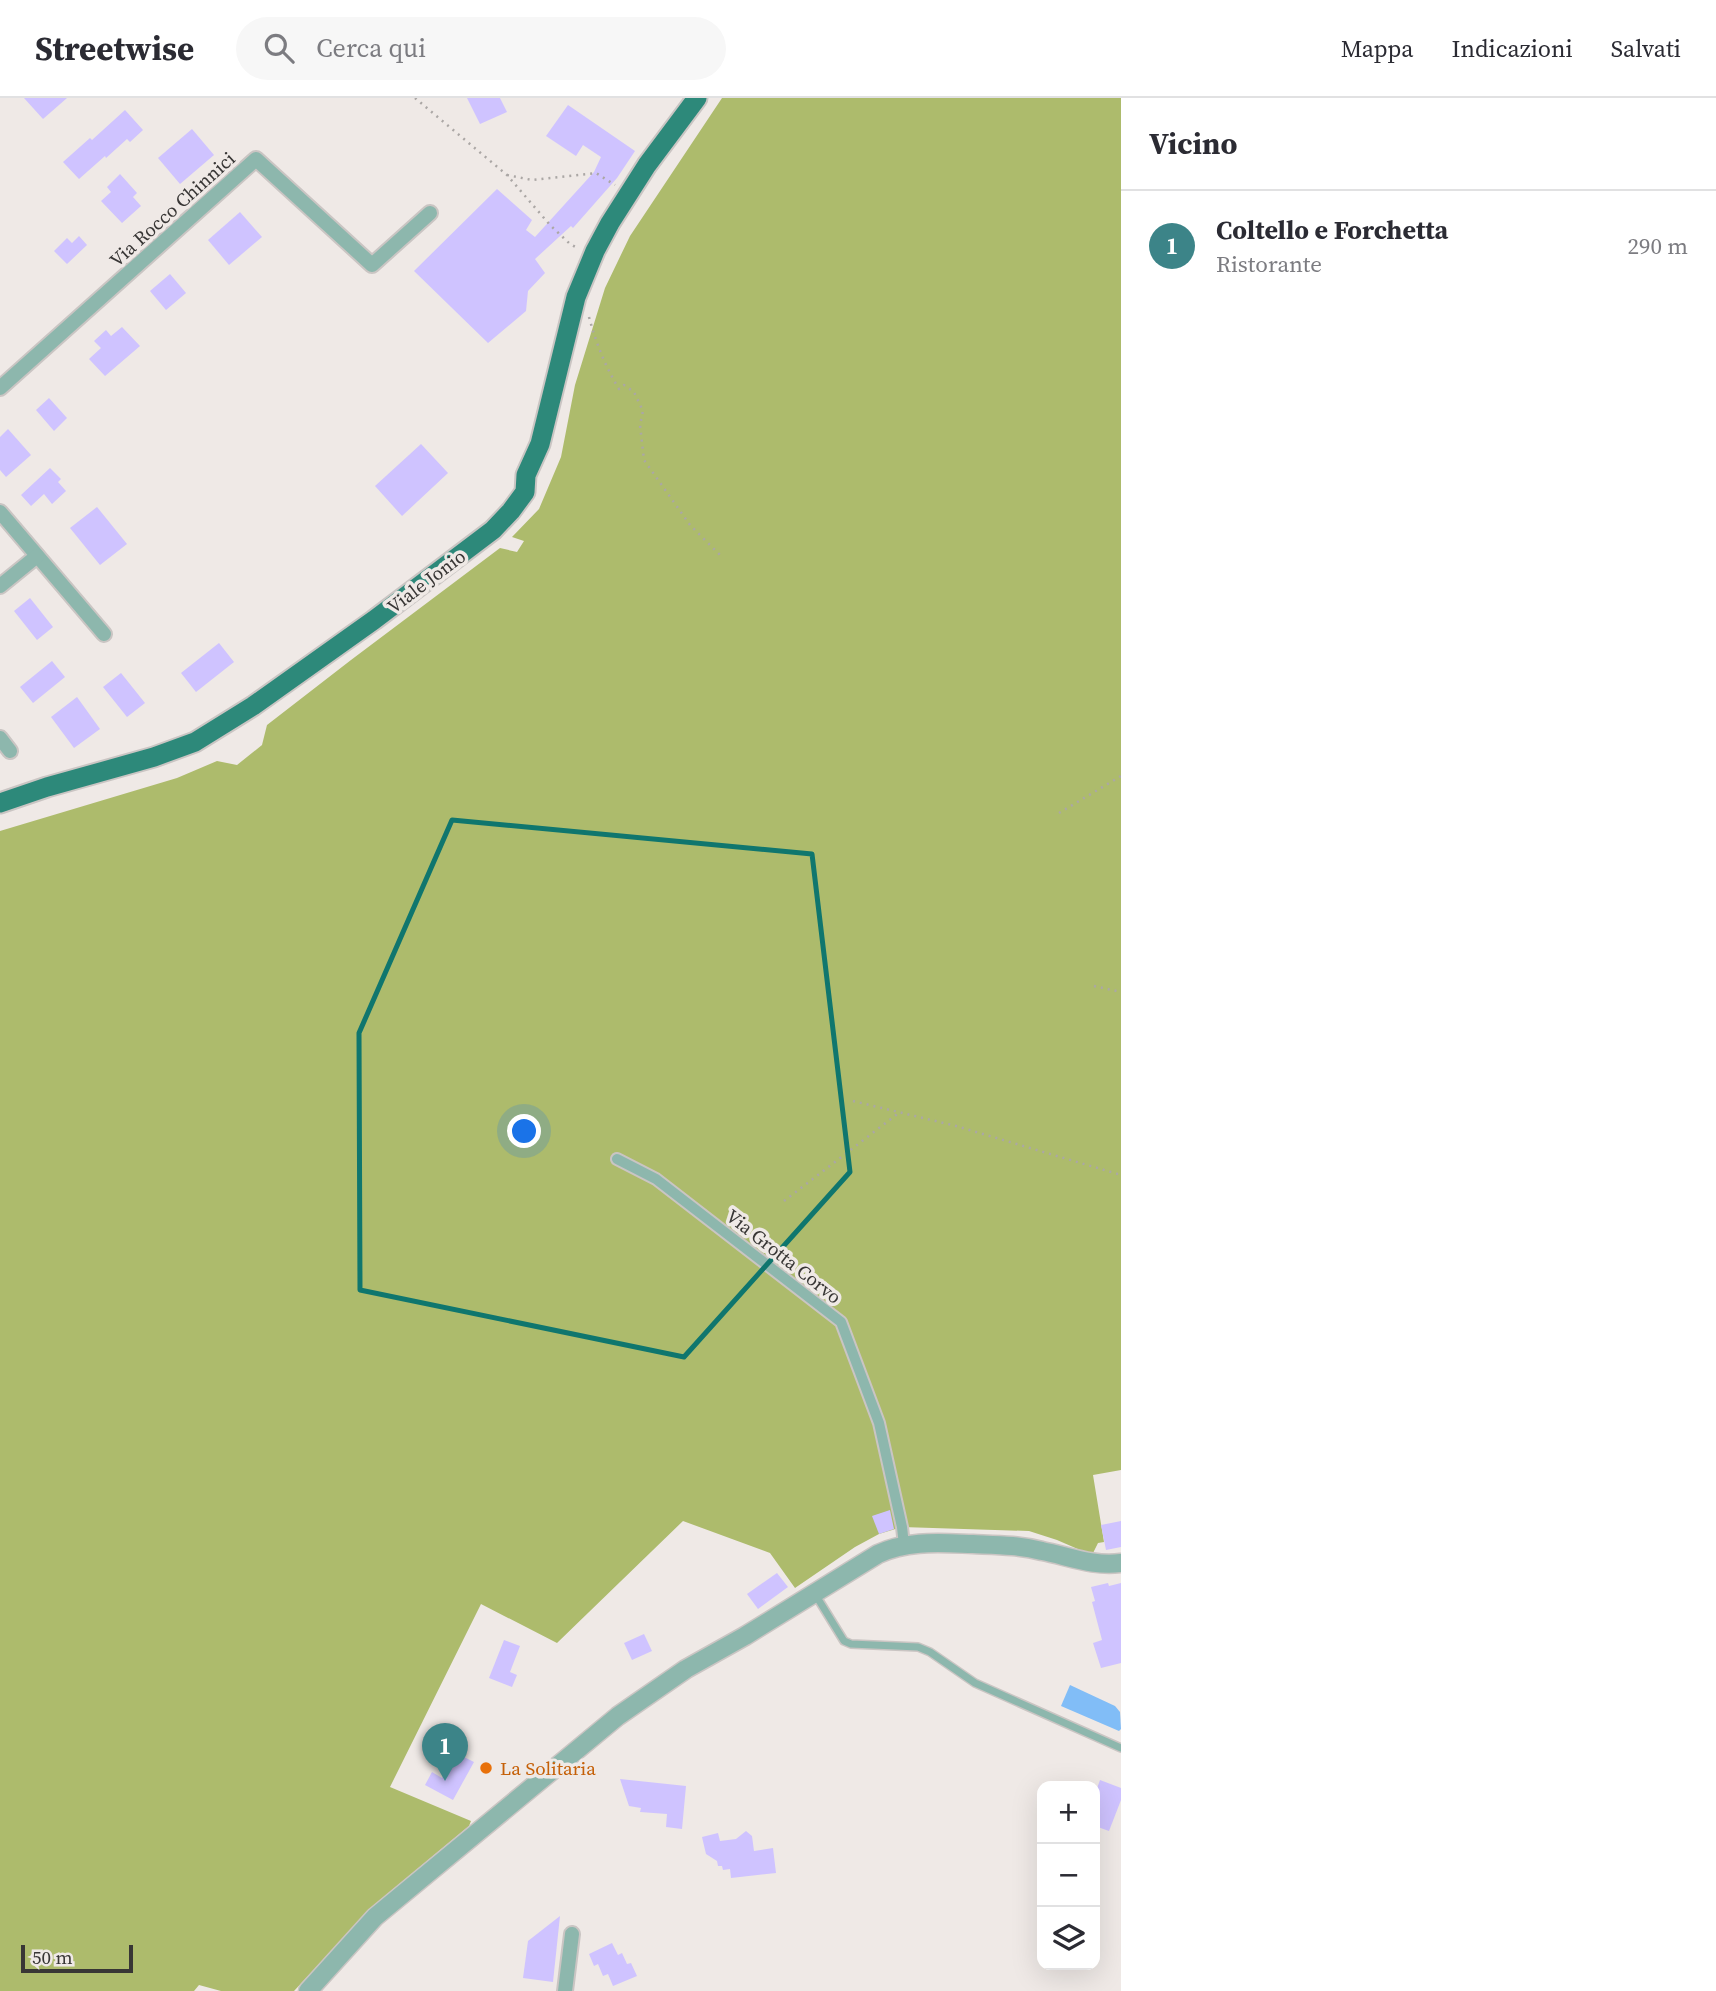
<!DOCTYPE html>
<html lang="it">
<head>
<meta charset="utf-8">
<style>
	:root { --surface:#fff; --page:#f7f7f7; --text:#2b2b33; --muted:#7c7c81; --line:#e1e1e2; --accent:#3c8488 }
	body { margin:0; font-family:"Source Serif 4",serif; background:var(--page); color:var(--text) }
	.controls { position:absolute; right:21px; bottom:21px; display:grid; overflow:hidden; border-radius:14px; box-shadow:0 7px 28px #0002 }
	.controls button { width:63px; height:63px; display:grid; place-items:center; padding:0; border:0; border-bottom:2px solid var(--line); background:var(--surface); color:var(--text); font:35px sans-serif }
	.scale { position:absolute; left:21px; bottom:18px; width:112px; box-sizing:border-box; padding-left:7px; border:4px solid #383635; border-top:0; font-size:19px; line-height:24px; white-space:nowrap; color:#383635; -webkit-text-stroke:5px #efe9e6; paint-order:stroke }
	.you { position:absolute; left:525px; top:1034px; width:24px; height:24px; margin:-18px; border:5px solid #fff; border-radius:50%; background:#1a73e8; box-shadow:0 0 0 10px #1a73e833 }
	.badge { display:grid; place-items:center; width:46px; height:46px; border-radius:50%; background:var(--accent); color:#fff; font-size:23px; font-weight:700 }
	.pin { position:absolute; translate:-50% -58px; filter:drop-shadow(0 2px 4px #0008) }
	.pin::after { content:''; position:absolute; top:37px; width:24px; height:21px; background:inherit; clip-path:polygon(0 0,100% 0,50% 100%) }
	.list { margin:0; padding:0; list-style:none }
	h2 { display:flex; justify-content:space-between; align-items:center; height:91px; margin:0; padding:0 28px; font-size:30px }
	h2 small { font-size:23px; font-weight:400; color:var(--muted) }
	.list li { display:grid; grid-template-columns:46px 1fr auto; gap:21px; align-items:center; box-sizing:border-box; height:112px; padding:0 28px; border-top:2px solid var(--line) }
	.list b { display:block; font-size:26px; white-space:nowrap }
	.list p { margin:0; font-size:23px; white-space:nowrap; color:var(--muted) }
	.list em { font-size:23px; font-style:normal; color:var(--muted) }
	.icon { flex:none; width:38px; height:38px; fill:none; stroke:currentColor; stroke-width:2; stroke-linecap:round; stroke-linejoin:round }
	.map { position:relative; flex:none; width:1121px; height:1893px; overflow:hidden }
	header { display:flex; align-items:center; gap:42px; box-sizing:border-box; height:98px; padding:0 35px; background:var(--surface); border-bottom:2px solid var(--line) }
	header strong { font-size:33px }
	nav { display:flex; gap:38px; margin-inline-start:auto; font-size:24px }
	.search { width:490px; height:63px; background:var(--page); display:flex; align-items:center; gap:18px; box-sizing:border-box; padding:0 24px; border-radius:38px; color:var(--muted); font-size:26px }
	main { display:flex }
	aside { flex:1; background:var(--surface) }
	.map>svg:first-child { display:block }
	.forest { fill:#adbb6c }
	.water { fill:#81bdf7 }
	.building { fill:#cfc3ff }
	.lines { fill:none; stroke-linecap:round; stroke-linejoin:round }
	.service-casing { stroke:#cac5c3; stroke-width:10 }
	.pedestrian-casing { stroke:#cac5c3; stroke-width:14 }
	.minor-casing { stroke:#cac5c3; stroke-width:18 }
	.tertiary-casing { stroke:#cac5c3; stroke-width:21 }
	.primary-casing { stroke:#cac5c3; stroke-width:23 }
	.path { stroke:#aba7a5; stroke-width:2.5; stroke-dasharray:2 5; stroke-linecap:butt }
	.service { stroke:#8db7ad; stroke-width:7 }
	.pedestrian { stroke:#8db7ad; stroke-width:10 }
	.minor { stroke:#8db7ad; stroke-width:14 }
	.tertiary { stroke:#8db7ad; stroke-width:18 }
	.primary { stroke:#2d897a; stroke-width:19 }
	.marked { fill:none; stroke:#0f766e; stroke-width:5; stroke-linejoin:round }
	.food-dot { fill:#e8710a; stroke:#efe9e6; stroke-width:2.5 }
	.labels { text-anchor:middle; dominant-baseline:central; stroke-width:7; stroke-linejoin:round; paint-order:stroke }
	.street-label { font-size:19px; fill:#383635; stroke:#efe9e6 }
	.food-label { font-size:19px; fill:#c56008; stroke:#efe9e6; text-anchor:start }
</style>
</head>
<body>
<header>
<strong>Streetwise</strong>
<div class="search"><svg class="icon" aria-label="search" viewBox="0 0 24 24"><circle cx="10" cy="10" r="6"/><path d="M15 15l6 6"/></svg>Cerca qui</div>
<nav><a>Mappa</a><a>Indicazioni</a><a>Salvati</a></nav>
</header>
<main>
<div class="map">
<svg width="1121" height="1893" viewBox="0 0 1121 1893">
	<rect width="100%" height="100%" fill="#efe9e6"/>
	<!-- forest -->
	<polygon class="forest" points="722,0 1121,0 1121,1372 1093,1377 1104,1444 1098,1445 1093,1455 1087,1455 1057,1442 1029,1433 902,1429 879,1436 855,1449 795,1490 770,1455 683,1423 557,1545 481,1506 390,1689 471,1723 469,1728 373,1808 294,1893 221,1893 199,1887 194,1893 0,1893 0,733 177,680 217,663 237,667 262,647 267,627 351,562 500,450 517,454 524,443 512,439 539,411 561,359 575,287 605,190 630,138"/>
	<!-- water -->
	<polygon class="water" points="1070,1587 1115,1608 1120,1614 1121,1631 1119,1633 1061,1608"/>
	<!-- building -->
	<g class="building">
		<polygon points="24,0 67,0 43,21"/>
		<polygon points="467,0 500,0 507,14 480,26"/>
		<polygon points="568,7 635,53 617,80 573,130 571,128 535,161 545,175 528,193 526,213 488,245 414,173 497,91 532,122 526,132 535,139 594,74 601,59 583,47 576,58 546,38"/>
		<polygon points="125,12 143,32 130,44 127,41 106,60 105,58 79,81 63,64 90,40 92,42"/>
		<polygon points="192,31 214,57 180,86 158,60"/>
		<polygon points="120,76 137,95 133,99 141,108 122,125 101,103 111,94 107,89"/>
		<polygon points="240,114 262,139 229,167 208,142"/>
		<polygon points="79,138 87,147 67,166 54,153 67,140 72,145"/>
		<polygon points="170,176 186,195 166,212 150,193"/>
		<polygon points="122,229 140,248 105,278 89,261 101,250 94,243 106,232 111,238"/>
		<polygon points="49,300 67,320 54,333 36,312"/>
		<polygon points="8,331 31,357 6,379 0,372 0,339"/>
		<polygon points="421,346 448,375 402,418 375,388"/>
		<polygon points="50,370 61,381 58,384 66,393 52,406 44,396 31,408 21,397"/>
		<polygon points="97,409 127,446 100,467 70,430"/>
		<polygon points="30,500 53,529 37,542 14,513"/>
		<polygon points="219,545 234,564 196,594 181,575"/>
		<polygon points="52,563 65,579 33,605 20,589"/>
		<polygon points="121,575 145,605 127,619 103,589"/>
		<polygon points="77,599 100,631 74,650 51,619"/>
		<polygon points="890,1412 894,1431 879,1436 872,1418"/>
		<polygon points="1121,1423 1121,1449 1106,1452 1101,1427"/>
		<polygon points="777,1475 788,1489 758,1511 747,1496"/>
		<polygon points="1108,1485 1109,1488 1121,1485 1121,1565 1101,1570 1093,1545 1102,1542 1092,1504 1095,1503 1091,1489"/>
		<polygon points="644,1536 652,1553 632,1562 624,1545"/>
		<polygon points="504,1542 520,1548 510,1574 517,1577 512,1589 489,1580"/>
		<polygon points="453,1658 460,1662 462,1658 474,1664 453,1702 425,1687 432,1674 442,1680"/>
		<polygon points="620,1681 686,1688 682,1731 666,1729 667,1716 640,1714 641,1710 629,1708"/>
		<polygon points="1100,1682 1121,1690 1121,1702 1109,1733 1095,1728 1095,1696"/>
		<polygon points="746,1733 752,1738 754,1753 773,1750 776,1775 731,1780 730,1771 723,1772 722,1768 718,1768 717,1763 706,1756 702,1739 718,1735 720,1743 736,1741"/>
		<polygon points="560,1818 553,1884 523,1880 528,1843"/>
		<polygon points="612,1845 618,1857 622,1855 627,1866 631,1865 637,1878 613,1888 608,1876 603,1878 598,1866 594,1868 589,1856"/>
	</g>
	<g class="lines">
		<!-- service casing -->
		<g class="service-casing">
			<polyline id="service" points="815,1496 844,1543 851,1546 918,1549 930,1554 975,1585 1121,1650"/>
		</g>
		<!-- pedestrian casing -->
		<g class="pedestrian-casing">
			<polyline id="pedestrian" points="617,1061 656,1081 841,1224 879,1325 902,1429 904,1447"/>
		</g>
		<!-- minor casing -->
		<g class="minor-casing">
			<g id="minor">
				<polyline points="0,290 256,61 372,167 430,115"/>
				<polyline points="0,414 104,536"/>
				<polyline points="0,488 37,458"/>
				<polyline points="0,640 10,653"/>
				<polyline points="565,1893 572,1836"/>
			</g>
		</g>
		<!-- tertiary casing -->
		<g class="tertiary-casing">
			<path id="tertiary" d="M308,1893l67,-74 243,-201 68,-47 59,-33 133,-82c30,-14 62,-11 95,-10 23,1 46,1 69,7 26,5 52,16 79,12"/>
		</g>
		<!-- primary casing -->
		<g class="primary-casing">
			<polyline id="primary" points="0,705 47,689 154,659 195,644 253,608 374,522 493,432 511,413 525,394 526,377 540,346 576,199 595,153 610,125 647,67 697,0"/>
		</g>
		<!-- path -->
		<g class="path">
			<polyline points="415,0 507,77 550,127 570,146 579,151"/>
			<polyline points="507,77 532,82 596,75 615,87"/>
			<path d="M589,219c7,26 16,49 30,72l5,-4 10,7 9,19 -3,14 4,35 46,65 30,30"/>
			<polyline points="1059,715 1121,678"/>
			<polyline points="1094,888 1121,894"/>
			<polyline points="853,1003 956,1028 1121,1077"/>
			<polyline points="784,1103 900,1014"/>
		</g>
		<!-- service -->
		<use href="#service" class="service"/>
		<!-- pedestrian -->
		<use href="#pedestrian" class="pedestrian"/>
		<!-- minor -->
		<use href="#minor" class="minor"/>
		<!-- tertiary -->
		<use href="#tertiary" class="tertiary"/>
		<!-- primary -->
		<use href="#primary" class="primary"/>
	</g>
	<!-- marked area -->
	<path class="marked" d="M452,722l360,34 38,318 -166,185 -324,-67 -1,-257z"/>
	<!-- markers -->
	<circle class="food-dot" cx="486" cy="1670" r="7"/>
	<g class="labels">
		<!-- street labels -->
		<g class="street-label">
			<text transform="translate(172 111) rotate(-42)">Via Rocco Chinnici</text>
			<text transform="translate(426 483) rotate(-37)">Viale Jonio</text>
			<text transform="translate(784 1158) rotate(38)">Via Grotta Corvo</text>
		</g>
		<!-- food labels -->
		<g class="food-label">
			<text x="500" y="1670">La Solitaria</text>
		</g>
	</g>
</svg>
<div class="controls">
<button>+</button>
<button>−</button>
<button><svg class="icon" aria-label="layers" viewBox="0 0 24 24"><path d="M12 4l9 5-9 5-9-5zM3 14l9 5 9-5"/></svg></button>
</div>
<div class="scale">50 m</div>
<div class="you"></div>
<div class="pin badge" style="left:445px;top:1683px">1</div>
</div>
<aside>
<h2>Vicino<small></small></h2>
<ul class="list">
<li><span class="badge">1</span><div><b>Coltello e Forchetta</b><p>Ristorante</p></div><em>290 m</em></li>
</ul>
</aside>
</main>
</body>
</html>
